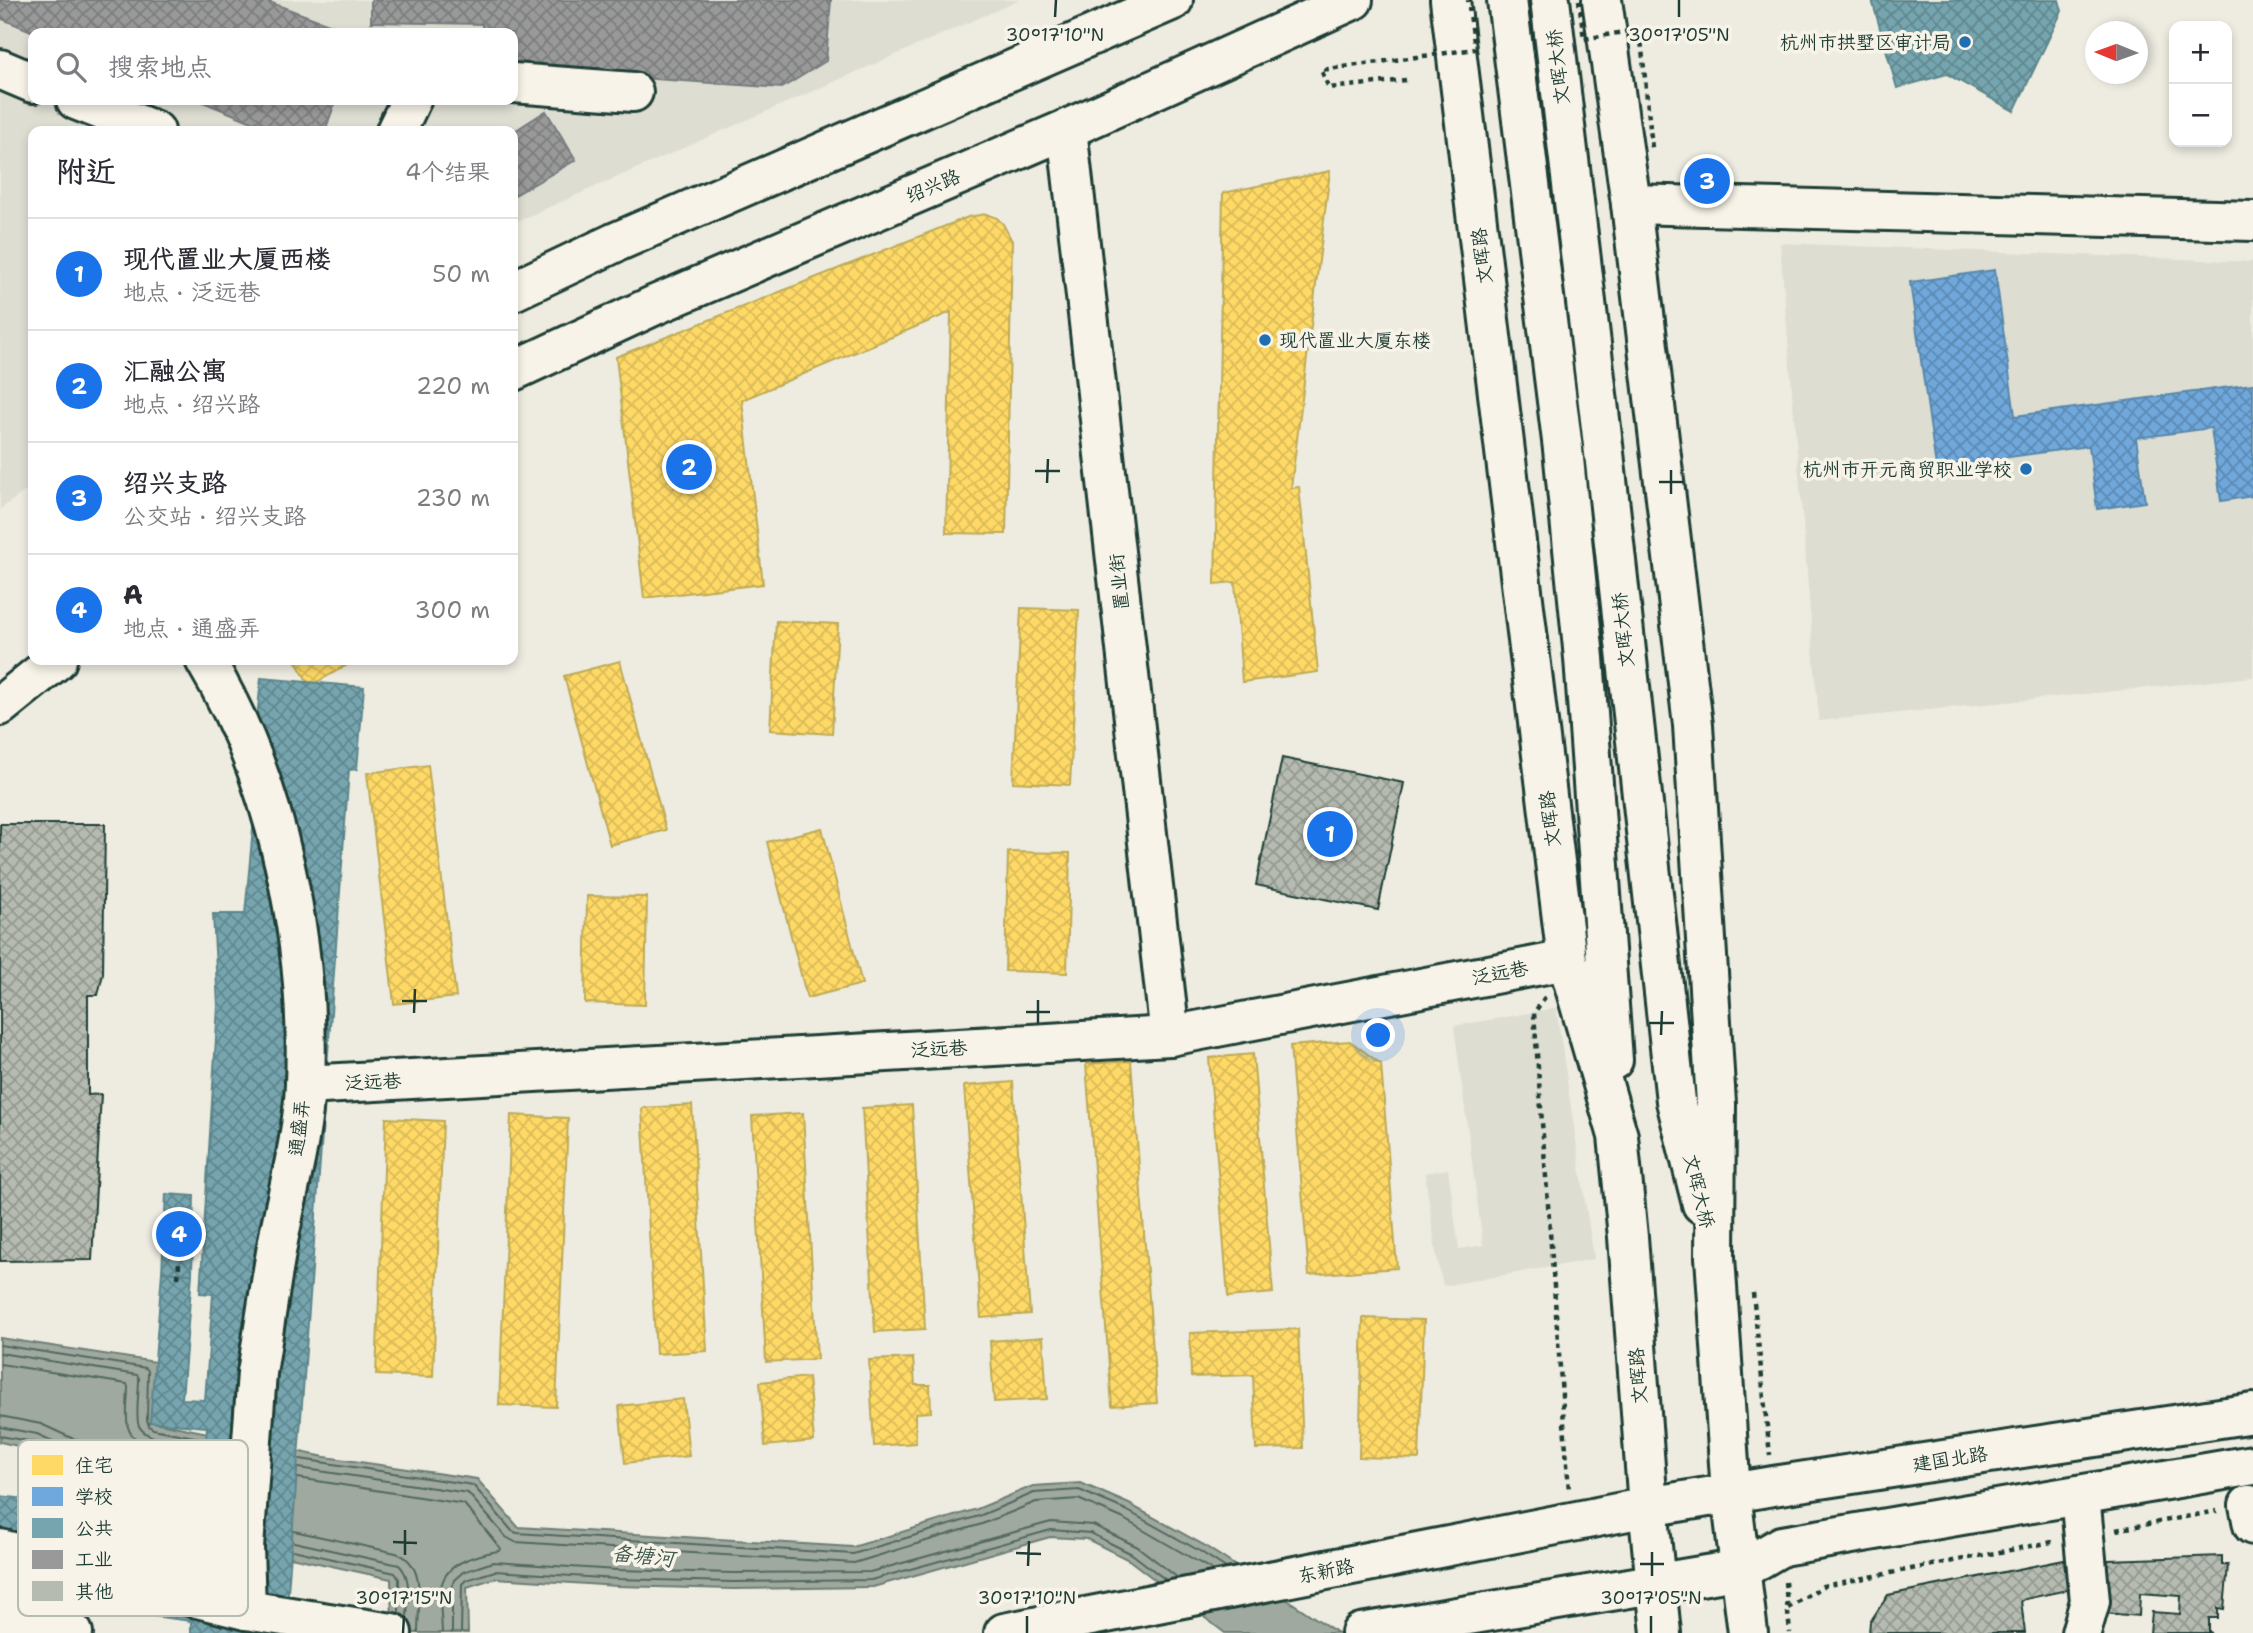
<!DOCTYPE html>
<html lang="zh">
<head>
<meta charset="utf-8">
<style>
	:root { --surface:#fff; --page:#f7f7f7; --text:#2b2b33; --muted:#7c7c81; --line:#e1e1e2; --accent:#1a73e8 }
	body { margin:0; font-family:"Shantell Sans","LXGW WenKai TC",sans-serif; background:var(--page); color:var(--text) }
	.controls { position:absolute; right:21px; top:21px; display:grid; overflow:hidden; border-radius:14px; box-shadow:0 4px 10px #0003 }
	.controls button { width:63px; height:63px; display:grid; place-items:center; padding:0; border:0; border-bottom:2px solid var(--line); background:var(--surface); color:var(--text); font:35px sans-serif }
	.compass { position:absolute; left:2085px; top:21px; width:63px; height:63px; border-radius:50%; background:var(--surface); box-shadow:0 4px 10px #0003; rotate:271deg }
	.you { position:absolute; left:1379px; top:1036px; width:24px; height:24px; margin:-18px; border:5px solid #fff; border-radius:50%; background:#1a73e8; box-shadow:0 0 0 10px #1a73e833 }
	.badge { display:grid; place-items:center; width:46px; height:46px; border-radius:50%; background:var(--accent); color:#fff; font-size:23px; font-weight:700 }
	.pin { position:absolute; translate:-50% -50%; border:4px solid #fff; box-shadow:0 2px 7px #0006 }
	.list { margin:0; padding:0; list-style:none }
	h2 { display:flex; justify-content:space-between; align-items:center; height:91px; margin:0; padding:0 28px; font-size:30px }
	h2 small { font-size:23px; font-weight:400; color:var(--muted) }
	.list li { display:grid; grid-template-columns:46px 1fr auto; gap:21px; align-items:center; box-sizing:border-box; height:112px; padding:0 28px; border-top:2px solid var(--line) }
	.list b { display:block; font-size:26px; white-space:nowrap }
	.list p { margin:0; font-size:23px; white-space:nowrap; color:var(--muted) }
	.list em { font-size:23px; font-style:normal; color:var(--muted) }
	.icon { flex:none; width:38px; height:38px; fill:none; stroke:currentColor; stroke-width:2; stroke-linecap:round; stroke-linejoin:round }
	.map { position:relative; flex:none; width:2253px; height:1633px; overflow:hidden }
	.search { position:absolute; background:var(--surface); box-shadow:0 4px 10px #0003; left:28px; top:28px; width:490px; height:77px; display:flex; align-items:center; gap:18px; box-sizing:border-box; padding:0 24px; border-radius:14px; color:var(--muted); font-size:26px }
	.panel { position:absolute; background:var(--surface); box-shadow:0 4px 10px #0003; left:28px; top:126px; width:490px; height:539px; border-radius:14px }
	.map>svg:first-child { display:block }
	.built { fill:#ddddd2; fill-rule:evenodd }
	.water { fill:#9fa99f; stroke:#6c7e74; stroke-width:2 }
	.homes { fill:url(#homes-cross-hatch); stroke:#bcaa57; stroke-width:2 }
	.schools { fill:url(#schools-cross-hatch); stroke:#5788aa; stroke-width:2 }
	.public { fill:url(#public-cross-hatch); stroke:#5c868a; stroke-width:2 }
	.industry { fill:url(#industry-cross-hatch); stroke:#747d7b; stroke-width:2 }
	.lines { fill:none; stroke-linecap:round; stroke-linejoin:round }
	.shore { stroke:#52685f; stroke-width:2 }
	.building { fill:url(#building-cross-hatch); stroke:#1f3d34; stroke-width:2 }
	.minor-casing { stroke:#1f3d34; stroke-width:44 }
	.major-casing { stroke:#1f3d34; stroke-width:44 }
	.path { stroke:#1f3d34; stroke-width:4.5; stroke-dasharray:5 5; stroke-linecap:butt }
	.minor { stroke:#f7f3e8; stroke-width:38 }
	.major { stroke:#f7f3e8; stroke-width:38 }
	.minor-bridge-casing { stroke:#1f3d34; stroke-width:44; stroke-linecap:butt }
	.path-bridge { stroke:#1f3d34; stroke-width:4.5; stroke-dasharray:5 5; stroke-linecap:butt }
	.minor-bridge { stroke:#f7f3e8; stroke-width:38 }
	.ticks { fill:none; stroke:#1f3d34; stroke-width:2.5 }
	.poi-dot { fill:#1f6fb2; stroke:#f7f3e8; stroke-width:2.5 }
	.labels { text-anchor:middle; dominant-baseline:central; stroke-width:7; stroke-linejoin:round; paint-order:stroke }
	.poi-label { font-size:19px; fill:#1f3d34; stroke:#f7f3e8; text-anchor:end }
	.street-label { font-size:19px; fill:#1f3d34; stroke:#f7f3e8 }
	.water-label { font-size:21px; font-style:italic; fill:#3f584f; stroke:#f7f3e8 }
	.key { fill:#f7f3e8; stroke:#b6bcb2; stroke-width:2 }
	.key-label { font-size:19px; fill:#1f3d34 }
	.ticks-label { font-size:18px; text-anchor:middle; fill:#1f3d34; stroke:#f7f3e8; stroke-width:7; stroke-linejoin:round; paint-order:stroke }
</style>
</head>
<body>
<div class="map">
<svg width="2253" height="1633" viewBox="0 0 2253 1633">
	<defs>
		<pattern id="homes-cross-hatch" width="8" height="8" patternUnits="userSpaceOnUse" patternTransform="scale(1.75)"><rect width="8" height="8" fill="#ffd966"/><path d="M0 0l8 8M0 8l8-8" fill="none" stroke="#dabb59"/></pattern>
		<pattern id="schools-cross-hatch" width="8" height="8" patternUnits="userSpaceOnUse" patternTransform="scale(1.75)"><rect width="8" height="8" fill="#6fa8dc"/><path d="M0 0l8 8M0 8l8-8" fill="none" stroke="#5b8ab3"/></pattern>
		<pattern id="public-cross-hatch" width="8" height="8" patternUnits="userSpaceOnUse" patternTransform="scale(1.75)"><rect width="8" height="8" fill="#76a5af"/><path d="M0 0l8 8M0 8l8-8" fill="none" stroke="#60888f"/></pattern>
		<pattern id="industry-cross-hatch" width="8" height="8" patternUnits="userSpaceOnUse" patternTransform="scale(1.75)"><rect width="8" height="8" fill="#999"/><path d="M0 0l8 8M0 8l8-8" fill="none" stroke="#7c7e7e"/></pattern>
		<pattern id="building-cross-hatch" width="8" height="8" patternUnits="userSpaceOnUse" patternTransform="scale(1.75)"><rect width="8" height="8" fill="#b5bbb0"/><path d="M0 0l8 8M0 8l8-8" fill="none" stroke="#939990"/></pattern>
	</defs>
	<rect width="100%" height="100%" fill="#eeece1"/>
	<filter id="ink" filterUnits="userSpaceOnUse"><feTurbulence type="fractalNoise" baseFrequency=".0143" numOctaves="2"/><feDisplacementMap in="SourceGraphic" scale="14" xChannelSelector="R" yChannelSelector="G"/><feConvolveMatrix kernelMatrix="1 2 1 2 8 2 1 2 1" color-interpolation-filters="sRGB"/></filter>
	<g filter="url(#ink)">
		<!-- built -->
		<g class="built">
			<path d="M0,0h1020l-507,223v-92h-480v355l-33,23zM33,33h480v67h-480z"/>
			<polygon points="1780,243 2253,262 2253,677 1819,721"/>
			<polygon points="1556,1008 1594,1259 1443,1286 1436,1253 1425,1173 1448,1169 1459,1249 1483,1245 1454,1026"/>
		</g>
		<!-- water -->
		<polygon class="water" points="0,1338 156,1362 154,1422 325,1457 477,1479 518,1527 853,1547 977,1509 1033,1486 1081,1483 1129,1504 1202,1544 1338,1633 1225,1633 1129,1560 1087,1539 1050,1537 873,1587 733,1589 617,1586 495,1578 467,1587 468,1633 392,1633 391,1579 112,1518 101,1480 31,1449 0,1442"/>
		<!-- homes -->
		<g class="homes">
			<polygon points="1330,171 1291,488 1299,487 1318,672 1242,682 1235,582 1215,584 1223,193"/>
			<polygon points="986,214 997,218 1003,224 1012,241 1006,534 946,533 951,312 742,400 763,584 644,598 616,357 968,217"/>
			<polygon points="1021,608 1079,610 1070,785 1013,782"/>
			<polygon points="776,621 838,624 832,734 770,730"/>
			<polygon points="295,660 356,660 310,686"/>
			<polygon points="620,661 666,830 610,845 564,676"/>
			<polygon points="428,765 456,997 394,1004 367,773"/>
			<polygon points="822,828 862,984 807,998 767,842"/>
			<polygon points="1008,852 1070,853 1067,973 1005,971"/>
			<polygon points="587,896 647,897 645,1005 585,1003"/>
			<polygon points="1350,1041 1381,1064 1397,1268 1309,1275 1290,1046"/>
			<polygon points="1253,1054 1273,1293 1228,1297 1209,1058"/>
			<polygon points="1131,1061 1157,1403 1112,1406 1086,1064"/>
			<polygon points="1013,1082 1030,1314 981,1318 964,1086"/>
			<polygon points="692,1105 707,1351 656,1354 642,1108"/>
			<polygon points="912,1105 925,1329 875,1332 862,1108"/>
			<polygon points="803,1113 817,1359 766,1362 752,1116"/>
			<polygon points="511,1115 568,1118 556,1407 499,1405"/>
			<polygon points="386,1118 443,1121 433,1377 376,1375"/>
			<polygon points="1363,1318 1424,1320 1419,1459 1359,1457"/>
			<polygon points="1298,1329 1303,1448 1256,1449 1253,1375 1191,1377 1190,1333"/>
			<polygon points="1043,1337 1047,1399 994,1402 990,1341"/>
			<polygon points="913,1358 915,1385 930,1385 931,1412 915,1413 916,1443 874,1446 869,1360"/>
			<polygon points="808,1377 814,1441 765,1446 760,1382"/>
			<polygon points="683,1399 689,1456 625,1463 619,1406"/>
		</g>
		<!-- schools -->
		<polygon class="schools" points="1995,270 2015,416 2253,384 2253,496 2221,501 2211,428 2136,438 2145,502 2097,509 2089,446 1936,467 1910,282"/>
		<!-- public -->
		<g class="public">
			<polygon points="1872,0 2059,0 2062,11 2014,111 1947,74 1897,88"/>
			<polygon points="261,678 364,687 357,769 349,770 285,1633 191,1633 191,1621 0,1596 0,1496 200,1518 207,1427 150,1422 162,1272 192,1274 182,1399 205,1400 213,1294 200,1293 218,1006 213,914 245,914 259,764 253,761"/>
			<polygon points="166,1194 194,1196 192,1274 162,1272"/>
		</g>
		<!-- industry -->
		<g class="industry">
			<polygon points="0,0 264,0 353,33 36,33 0,18"/>
			<polygon points="371,0 831,0 826,61 782,88 513,69 513,33 482,33 482,24 371,22"/>
			<polygon points="198,100 336,100 325,131 274,131"/>
			<polygon points="546,111 576,160 513,196 513,132"/>
		</g>
		<g class="lines">
			<!-- shore -->
			<g class="shore">
				<polyline points="0,1345 146,1368 148,1371 147,1420 149,1426 153,1429 204,1439"/>
				<path d="M0,1353l137,22 2,3c0,14 -3,31 -1,45 4,19 50,22 66,25"/>
				<path d="M0,1364l127,20 1,3c0,13 -3,28 0,40 7,25 53,27 75,32"/>
				<polyline points="0,1416 41,1424 115,1458 124,1468 135,1496 199,1510"/>
				<polyline points="0,1427 37,1434 108,1466 116,1474 125,1504 154,1511"/>
				<polyline points="0,1436 34,1442 105,1474 108,1479 116,1507"/>
				<polyline points="300,1459 473,1485 512,1531 517,1533 853,1554 979,1516 1034,1493 1079,1490 1126,1510 1198,1550 1226,1568"/>
				<polyline points="299,1468 468,1493 506,1537 515,1542 854,1563 982,1524 1036,1502 1078,1499 1122,1518 1214,1571"/>
				<path d="M298,1478l166,26 37,45 -2,2c-10,1 -19,4 -28,7 -40,14 -30,39 -29,75"/>
				<path d="M294,1531l102,22c31,10 22,53 22,80"/>
				<path d="M294,1542l105,23c14,13 8,37 8,55"/>
				<polyline points="293,1550 395,1573 399,1579 399,1614"/>
				<polyline points="452,1633 452,1588 454,1580 463,1572 493,1562 617,1570 733,1573 870,1572 1051,1522 1093,1525 1138,1547 1178,1578"/>
				<polyline points="461,1633 462,1584 466,1580 495,1571 617,1579 733,1582 871,1580 1051,1530 1090,1533 1132,1554 1166,1580"/>
			</g>
		</g>
		<!-- building -->
		<g class="building">
			<polygon points="1282,758 1404,783 1378,910 1256,885"/>
			<polygon points="0,824 105,824 103,974 98,995 88,995 88,1095 101,1094 92,1260 0,1261"/>
			<polygon points="2222,1556 2222,1565 2228,1565 2224,1609 2218,1608 2218,1618 2209,1618 2209,1632 2212,1633 2150,1633 2152,1612 2180,1614 2181,1596 2140,1593 2139,1616 2103,1613 2108,1560"/>
			<polygon points="2064,1560 2067,1590 2021,1600 2025,1633 1869,1633 1870,1622 1888,1595"/>
		</g>
		<g class="lines">
			<!-- minor casing -->
			<g class="minor-casing">
				<g id="minor">
					<polyline points="0,69 33,83"/>
					<polyline points="513,83 633,92"/>
					<polyline points="76,100 155,131"/>
					<polyline points="1067,129 1170,1036"/>
					<polyline points="396,131 411,100"/>
					<polyline points="1631,204 2253,221"/>
					<path d="M205,660c73,121 106,284 100,424 -2,53 -17,105 -27,157 -8,44 -14,88 -21,132"/>
					<polyline points="305,1085 1170,1036 1567,960"/>
					<polyline points="2080,1495 2090,1601 2081,1633"/>
					<polyline points="2249,1505 2253,1525"/>
					<polyline points="244,1547 246,1610"/>
				</g>
			</g>
			<!-- major casing -->
			<g class="major-casing">
				<g id="major">
					<polyline points="1450,0 1567,960 1618,1136 1628,1237 1648,1507 1661,1633"/>
					<polyline points="1507,0 1563,449 1584,658 1613,1060"/>
					<polyline points="1550,0 1604,453 1676,1101 1702,1204"/>
					<polyline points="1602,0 1631,204 1693,725 1716,1104 1715,1257 1731,1493 1748,1633"/>
					<polyline points="513,291 614,243 1173,0"/>
					<polyline points="513,371 655,305 1067,129 1353,0"/>
					<polyline points="0,706 57,660"/>
					<polyline points="0,1549 246,1610 392,1633"/>
					<polyline points="0,1585 74,1596 134,1596"/>
					<polyline points="0,1618 54,1626 73,1633"/>
					<polyline points="1004,1633 1648,1507 1773,1486 2253,1413"/>
					<polyline points="1361,1633 1742,1569 1782,1546 2253,1465"/>
				</g>
			</g>
			<!-- path -->
			<g class="path">
				<polyline points="1545,997 1534,1013 1569,1491"/>
				<polyline points="178,1278 182,1217"/>
				<polyline points="1753,1293 1770,1455"/>
				<polyline points="2116,1530 2217,1511"/>
				<polyline points="1785,1582 1790,1633"/>
				<polyline points="1788,1608 1823,1586 2052,1542"/>
			</g>
			<!-- minor -->
			<use href="#minor" class="minor"/>
			<!-- major -->
			<use href="#major" class="major"/>
			<!-- minor-bridge casing -->
			<g class="minor-bridge-casing">
				<polyline id="minor-bridge" points="244,1547 257,1373"/>
			</g>
			<!-- path-bridge -->
			<g class="path-bridge">
				<polyline points="1579,0 1584,39 1640,29 1652,148"/>
				<polyline points="1406,80 1329,88 1321,70 1475,49 1468,0"/>
			</g>
			<!-- minor-bridge -->
			<use href="#minor-bridge" class="minor-bridge"/>
		</g>
	</g>
	<!-- ticks -->
	<path class="ticks" d="M1055,17l1,-17M1679,17v-17M1035,471h25M1659,482h24M1047,483l1,-24M1671,494v-24M402,1001h25M1026,1012h24M414,1013l1,-24M1649,1023h25M1038,1024v-24M1661,1035l1,-24M393,1542l24,1M1016,1553l25,1M405,1555v-25M1640,1564h24M1028,1566l1,-25M1652,1576v-24M403,1633l1,-17M1027,1633v-17M1651,1633v-17"/>
	<!-- markers -->
	<g class="poi-dot">
		<circle cx="1965" cy="42" r="7"/>
		<circle cx="1265" cy="340" r="7"/>
		<circle cx="2026" cy="469" r="7"/>
	</g>
	<g class="labels">
		<!-- poi labels -->
		<g class="poi-label">
			<text x="1951" y="42">杭州市拱墅区审计局</text>
			<text x="1279" y="340" text-anchor="start">现代置业大厦东楼</text>
			<text x="2012" y="469">杭州市开元商贸职业学校</text>
		</g>
		<!-- street labels -->
		<g class="street-label">
			<text transform="translate(1558 67) rotate(-97)">文晖大桥</text>
			<text transform="translate(933 186) rotate(-23)">绍兴路</text>
			<text transform="translate(1482 256) rotate(-97)">文晖路</text>
			<text transform="translate(1119 582) rotate(-96)">置业街</text>
			<text transform="translate(1623 630) rotate(-96)">文晖大桥</text>
			<text transform="translate(1550 819) rotate(-97)">文晖路</text>
			<text transform="translate(1500 973) rotate(-11)">泛远巷</text>
			<text transform="translate(939 1049) rotate(-3)">泛远巷</text>
			<text transform="translate(373 1082) rotate(-3)">泛远巷</text>
			<text transform="translate(299 1128) rotate(-83)">通盛弄</text>
			<text transform="translate(1699 1191) rotate(76)">文晖大桥</text>
			<text transform="translate(1638 1376) rotate(-94)">文晖路</text>
			<text transform="translate(1950 1459) rotate(-9)">建国北路</text>
			<text transform="translate(1326 1571) rotate(-11)">东新路</text>
		</g>
		<!-- water labels -->
		<g class="water-label">
			<text transform="translate(643 1556) rotate(6)">备塘河</text>
		</g>
	</g>
	<!-- legend -->
	<rect x="18" y="1440" width="230" height="176" rx="10" class="key"/>
	<rect x="32" y="1455" width="31" height="20" fill="#ffd966"/>
	<rect x="32" y="1487" width="31" height="19" fill="#6fa8dc"/>
	<rect x="32" y="1518" width="31" height="20" fill="#76a5af"/>
	<rect x="32" y="1550" width="31" height="19" fill="#999"/>
	<rect x="32" y="1581" width="31" height="20" fill="#b5bbb0"/>
	<g class="key-label">
		<text x="75" y="1472">住宅</text>
		<text x="75" y="1503">学校</text>
		<text x="75" y="1535">公共</text>
		<text x="75" y="1566">工业</text>
		<text x="75" y="1598">其他</text>
	</g>
	<g class="ticks-label">
		<text x="1055" y="41">30°17'10"N</text>
		<text x="1679" y="41">30°17'05"N</text>
		<text x="404" y="1604">30°17'15"N</text>
		<text x="1027" y="1604">30°17'10"N</text>
		<text x="1651" y="1604">30°17'05"N</text>
	</g>
</svg>
<div class="controls">
<button>+</button>
<button>−</button>
</div>
<svg class="compass" viewBox="-18 -18 36 36"><path d="M0-13l5 13h-10z" fill="#e53935"/><path d="M0 13l5-13h-10z" fill="#7c7c81"/></svg>
<div class="you"></div>
<div class="pin badge" style="left:1330px;top:834px">1</div>
<div class="pin badge" style="left:689px;top:467px">2</div>
<div class="pin badge" style="left:1707px;top:181px">3</div>
<div class="pin badge" style="left:179px;top:1234px">4</div>
<div class="search"><svg class="icon" aria-label="search" viewBox="0 0 24 24"><circle cx="10" cy="10" r="6"/><path d="M15 15l6 6"/></svg>搜索地点</div>
<section class="panel">
<h2>附近<small>4个结果</small></h2>
<ul class="list">
<li><span class="badge">1</span><div><b>现代置业大厦西楼</b><p>地点 · 泛远巷</p></div><em>50 m</em></li>
<li><span class="badge">2</span><div><b>汇融公寓</b><p>地点 · 绍兴路</p></div><em>220 m</em></li>
<li><span class="badge">3</span><div><b>绍兴支路</b><p>公交站 · 绍兴支路</p></div><em>230 m</em></li>
<li><span class="badge">4</span><div><b>A</b><p>地点 · 通盛弄</p></div><em>300 m</em></li>
</ul>
</section>
</div>
</body>
</html>
